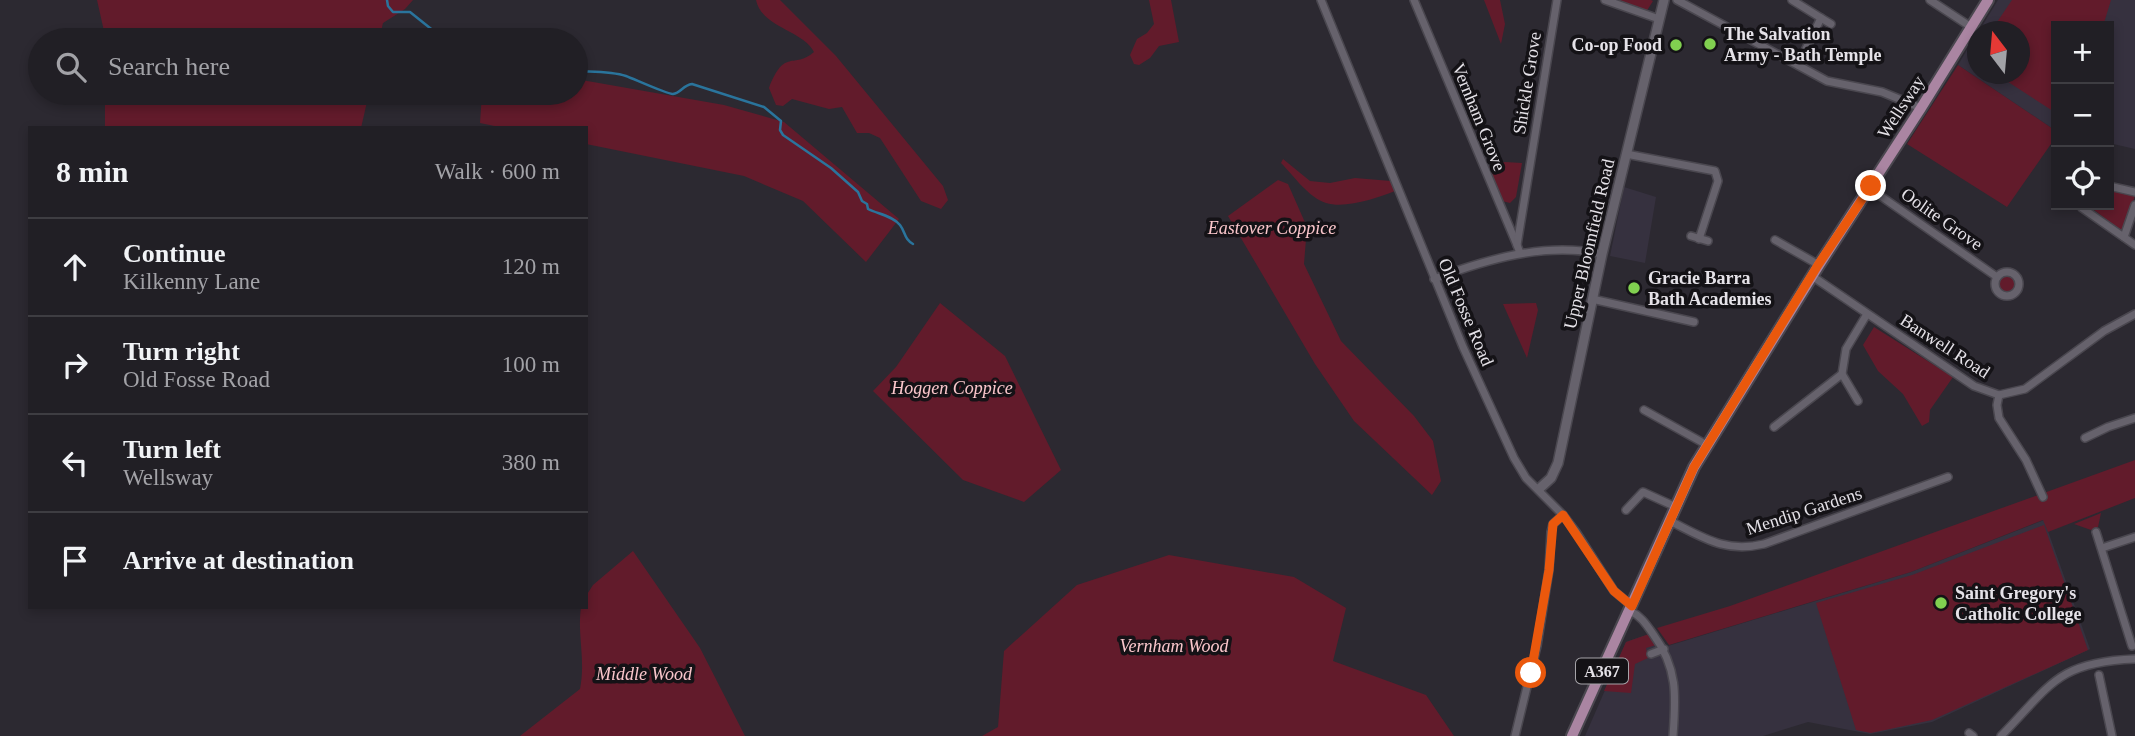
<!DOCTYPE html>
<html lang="en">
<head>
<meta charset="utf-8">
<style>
	:root { --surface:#211f25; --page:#2d2c32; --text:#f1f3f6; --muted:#a2a2a7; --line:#3e3d42 }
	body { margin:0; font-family:Georgia,serif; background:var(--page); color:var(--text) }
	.controls { position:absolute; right:21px; top:21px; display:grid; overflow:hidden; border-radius:0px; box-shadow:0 4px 10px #0003 }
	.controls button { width:63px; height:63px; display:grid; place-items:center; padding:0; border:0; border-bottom:2px solid var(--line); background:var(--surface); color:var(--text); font:35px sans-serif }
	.compass { position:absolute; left:1967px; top:21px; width:63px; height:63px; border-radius:50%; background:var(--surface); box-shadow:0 4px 10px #0003; rotate:344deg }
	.stop { position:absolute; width:21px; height:21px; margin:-16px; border:5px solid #ea580c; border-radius:50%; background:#fff }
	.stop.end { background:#ea580c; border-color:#fff; box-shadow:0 2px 7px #0008 }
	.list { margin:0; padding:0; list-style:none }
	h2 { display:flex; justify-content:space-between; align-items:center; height:91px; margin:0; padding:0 28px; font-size:30px }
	h2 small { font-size:23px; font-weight:400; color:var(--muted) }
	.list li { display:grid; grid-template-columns:46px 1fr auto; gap:21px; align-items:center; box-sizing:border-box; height:98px; padding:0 28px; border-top:2px solid var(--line) }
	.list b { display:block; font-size:26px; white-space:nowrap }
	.list p { margin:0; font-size:23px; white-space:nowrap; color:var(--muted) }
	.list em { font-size:23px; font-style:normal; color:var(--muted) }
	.icon { flex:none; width:38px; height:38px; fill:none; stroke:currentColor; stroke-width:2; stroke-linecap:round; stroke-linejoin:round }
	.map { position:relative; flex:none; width:2135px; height:736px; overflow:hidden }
	.search { position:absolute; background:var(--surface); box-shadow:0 4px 10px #0003; left:28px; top:28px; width:560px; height:77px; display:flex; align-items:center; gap:18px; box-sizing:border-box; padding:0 24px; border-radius:38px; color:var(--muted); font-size:26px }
	.panel { position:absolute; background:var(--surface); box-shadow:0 4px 10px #0003; left:28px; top:126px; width:560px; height:483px; border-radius:0px }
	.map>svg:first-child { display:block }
	.built { fill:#36313f }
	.green { fill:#621b2b }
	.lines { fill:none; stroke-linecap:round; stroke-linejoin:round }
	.stream { stroke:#2a749c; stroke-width:2.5 }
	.minor-casing { stroke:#4a474f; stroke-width:10 }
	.tertiary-casing { stroke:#4a474f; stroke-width:12 }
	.primary-casing { stroke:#4a474f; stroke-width:14 }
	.minor { stroke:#66626c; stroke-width:7 }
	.tertiary { stroke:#66626c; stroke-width:9 }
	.primary { stroke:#aa85a2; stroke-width:10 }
	.route { stroke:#ea580c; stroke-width:9 }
	.poi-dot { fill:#81d050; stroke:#141216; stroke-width:2.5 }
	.labels { text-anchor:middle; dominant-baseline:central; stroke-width:7; stroke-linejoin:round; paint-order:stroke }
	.shield { fill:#141216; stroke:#a6a4a9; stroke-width:2 }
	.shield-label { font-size:16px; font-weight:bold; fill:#e5e2e8 }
	.poi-label { font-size:18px; font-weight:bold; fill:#e5e2e8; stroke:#141216; text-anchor:start }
	.street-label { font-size:18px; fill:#e5e2e8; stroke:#141216 }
	.park-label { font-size:18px; font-style:italic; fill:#fac6cb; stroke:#141216 }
</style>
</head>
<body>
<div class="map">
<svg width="2135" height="736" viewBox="0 0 2135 736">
	<rect width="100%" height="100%" fill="#2c2931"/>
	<!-- built -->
	<g class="built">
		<polygon points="1998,0 2135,0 2135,149 2109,143 2109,26 2056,26 2056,131 1958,65 1977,33 1978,74 2020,74 2020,32 1979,31"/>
		<polygon points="1624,187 1656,197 1645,263 1610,256"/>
		<polygon points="2044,520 2090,649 1932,722 1870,734 1808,722 1763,736 1585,736 1626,642 1649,634 1658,649 1911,572"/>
	</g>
	<!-- green -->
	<g class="green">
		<polygon points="97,0 413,0 405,9 383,23 379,40 106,40"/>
		<path d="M756,0h24l56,56 107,130 5,14 -7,9 -20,-8 -41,-63 -11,-5h-12l-15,-26 -13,2 -37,-10 -9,7 -7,-1 -7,-17c16,-41 24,-18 45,-36 -11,-22 -52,-24 -58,-52z"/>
		<polygon points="1149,0 1171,0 1179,42 1159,46 1150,58 1139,65 1134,64 1130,55 1137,39 1147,33 1154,24"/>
		<polygon points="1484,0 1500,0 1505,24 1501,44"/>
		<polygon points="1615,0 1651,0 1653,1 1646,12"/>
		<polygon points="2012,0 2111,0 2103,26 2056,26 2056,113 1996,74 2020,74 2020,32 1991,31"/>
		<polygon points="1958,65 2056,131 2056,142 2053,141 2007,207 1907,144"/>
		<polygon points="576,79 724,105 784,122 899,219 866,262 803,201 744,176 586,144 586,128 504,128 480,123 482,93 576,93"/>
		<polygon points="105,93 369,93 361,128 105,128"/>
		<path d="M1283,159l27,22 20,2 25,-5 36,3 4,10c-18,7 -49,18 -69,12 -17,-5 -33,-28 -45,-40z"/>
		<polygon points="1505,162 1522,163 1516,197 1510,203 1502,201 1489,167"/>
		<polygon points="1278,180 1288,184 1307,227 1304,264 1341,341 1414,416 1433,441 1441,481 1432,495 1354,421 1315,364 1228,216"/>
		<polygon points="2109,190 2135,196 2122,232 2088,205 2109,205"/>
		<circle cx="2007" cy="284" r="8"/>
		<polygon points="940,303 1005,356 1061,470 1024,502 963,480 873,391 896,367"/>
		<polygon points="1536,303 1538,310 1527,358 1503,304"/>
		<polygon points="1874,327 1953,377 1930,410 1929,422 1922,426 1903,394 1878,371 1863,345"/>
		<polygon points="2135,460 2135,498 2048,532 2043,520 1911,572 1669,645 1657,628 1730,606"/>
		<polygon points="2101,513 2098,527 2091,530 2074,524"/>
		<polygon points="2044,525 2088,650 1932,720 1871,733 1856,730 1816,603 1912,575"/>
		<path d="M633,551l67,97 45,88h-225l60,-47c6,-28 -3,-54 1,-82h5v-11l7,-11z"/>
		<polygon points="1169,555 1294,577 1346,608 1333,661 1426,695 1454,736 982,736 998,727 1004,651 1077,585"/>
		<polygon points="1649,634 1656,645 1646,648 1648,658 1635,664 1631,693 1604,691 1626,642"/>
	</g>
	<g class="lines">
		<!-- stream -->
		<g class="stream">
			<polyline points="387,0 388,6 393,12 410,12 445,40"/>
			<path d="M576,71c16,1 35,0 50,5 8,3 43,19 47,18 8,-1 10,-9 19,-10l72,23 17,14 -1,9 3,5 48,33 27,24 4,9 5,3 1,5c10,5 25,7 32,16 6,8 4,14 13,19"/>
		</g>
		<!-- minor casing -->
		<g class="minor-casing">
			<g id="minor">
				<polyline points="1321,0 1463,347 1514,458 1526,478 1563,515 1576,532 1614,591 1632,606"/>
				<polyline points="1414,0 1517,245"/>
				<polyline points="1605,0 1659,19"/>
				<polyline points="1677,0 1827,81 1882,92 1921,108"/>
				<polyline points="1792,0 1821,18 1798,65"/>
				<polyline points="1930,0 1971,27"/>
				<polyline points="1821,18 1831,24"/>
				<polyline points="1626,154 1715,171 1718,181 1699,239"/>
				<polyline points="2109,186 2135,192"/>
				<polyline points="1869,188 1997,277"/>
				<polyline points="2081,205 2082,208 2135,245"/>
				<polyline points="1691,236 1708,241"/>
				<polyline points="2124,237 2135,205"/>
				<polyline points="1775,240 1819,265"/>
				<polyline points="1520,253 1517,245 1557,0"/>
				<circle cx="2007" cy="284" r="12"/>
				<polyline points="1812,276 1974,386 1999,395 2025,389 2104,331 2135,314"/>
				<path d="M1434,279c53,-20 111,-37 168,-25"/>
				<polyline points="1592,299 1694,322"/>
				<polyline points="1842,374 1858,401"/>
				<polyline points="1999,395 1997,405 1999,418 2026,460 2043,497"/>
				<polyline points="1644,410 1707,445"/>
				<polyline points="1774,427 1842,374 1846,349 1867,314"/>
				<polyline points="2085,438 2108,427 2135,418"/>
				<polyline points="1626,510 1643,492 1676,507"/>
				<path d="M1670,521c34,17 55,32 94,23l184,-67"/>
				<polyline points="2096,532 2132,646"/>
				<polyline points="2102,548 2135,537"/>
				<path d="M1630,611c11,5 16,13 23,23 25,34 23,62 20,102"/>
				<polyline points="1651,654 1664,649"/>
				<polyline points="2099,675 2112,736"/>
				<polyline points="1969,733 1973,736"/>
				<polyline points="1515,736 1537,646 1549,570 1551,532 1553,524 1563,515"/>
				<path d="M2001,736c50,-51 56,-74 134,-77"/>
			</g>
		</g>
		<!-- tertiary casing -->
		<g class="tertiary-casing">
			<polyline id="tertiary" points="1539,489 1551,478 1558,463 1602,254 1664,0"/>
		</g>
		<!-- primary casing -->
		<g class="primary-casing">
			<polyline id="primary" points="1572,736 1694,467 1819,265 1921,108 1988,0"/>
		</g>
		<!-- minor -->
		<use href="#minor" class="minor"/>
		<!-- tertiary -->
		<use href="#tertiary" class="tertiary"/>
		<!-- primary -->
		<use href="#primary" class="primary"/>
	</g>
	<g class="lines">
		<!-- route -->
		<polyline class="route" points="1531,673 1549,570 1553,524 1563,515 1614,591 1632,606 1694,467 1818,265 1871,186"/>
	</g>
	<!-- markers -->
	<g class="poi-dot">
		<circle cx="1710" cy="44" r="7"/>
		<circle cx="1676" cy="45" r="7"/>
		<circle cx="1634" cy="288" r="7"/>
		<circle cx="1941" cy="603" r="7"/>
	</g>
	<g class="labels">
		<!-- shield labels -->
		<rect class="shield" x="1576" y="658.5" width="52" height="25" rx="5"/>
		<g class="shield-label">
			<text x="1602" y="671">A367</text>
		</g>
		<!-- poi labels -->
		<g class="poi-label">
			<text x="1724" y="34">The Salvation<tspan x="1724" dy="21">Army - Bath Temple</tspan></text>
			<text x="1662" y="45" text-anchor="end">Co-op Food</text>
			<text x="1648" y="278">Gracie Barra<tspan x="1648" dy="21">Bath Academies</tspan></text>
			<text x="1955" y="593">Saint Gregory's<tspan x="1955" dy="21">Catholic College</tspan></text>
		</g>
		<!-- street labels -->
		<g class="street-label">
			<text transform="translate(1527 83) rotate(-81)">Shickle Grove</text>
			<text transform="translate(1901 107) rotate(-57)">Wellsway</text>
			<text transform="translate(1479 117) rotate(68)">Vernham Grove</text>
			<text transform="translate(1942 219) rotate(35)">Oolite Grove</text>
			<text transform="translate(1589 244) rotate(-77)">Upper Bloomfield Road</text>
			<text transform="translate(1466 312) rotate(67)">Old Fosse Road</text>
			<text transform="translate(1945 346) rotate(33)">Banwell Road</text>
			<text transform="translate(1804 511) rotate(-18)">Mendip Gardens</text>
		</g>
		<!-- park labels -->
		<g class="park-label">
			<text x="1272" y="228">Eastover Coppice</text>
			<text x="952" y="388">Hoggen Coppice</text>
			<text x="1174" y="646">Vernham Wood</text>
			<text x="644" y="674">Middle Wood</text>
		</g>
	</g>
</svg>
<div class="controls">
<button>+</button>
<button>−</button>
<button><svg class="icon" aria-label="locate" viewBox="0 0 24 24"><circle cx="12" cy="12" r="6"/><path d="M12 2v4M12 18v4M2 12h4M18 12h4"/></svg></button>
</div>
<svg class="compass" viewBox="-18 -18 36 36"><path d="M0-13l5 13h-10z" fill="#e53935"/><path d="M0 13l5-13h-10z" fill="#a2a2a7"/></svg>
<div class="stop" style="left:1531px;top:673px"></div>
<div class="stop end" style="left:1871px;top:186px"></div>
<div class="search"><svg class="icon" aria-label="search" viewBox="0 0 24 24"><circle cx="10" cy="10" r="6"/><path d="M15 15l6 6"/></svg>Search here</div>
<section class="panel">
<h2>8 min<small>Walk · 600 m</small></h2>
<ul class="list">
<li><svg class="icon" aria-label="ahead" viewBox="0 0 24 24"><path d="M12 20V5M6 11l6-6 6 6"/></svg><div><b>Continue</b><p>Kilkenny Lane</p></div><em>120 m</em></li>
<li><svg class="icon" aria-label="right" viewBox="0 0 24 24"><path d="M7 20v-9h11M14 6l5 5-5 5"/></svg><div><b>Turn right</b><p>Old Fosse Road</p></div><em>100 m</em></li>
<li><svg class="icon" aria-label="left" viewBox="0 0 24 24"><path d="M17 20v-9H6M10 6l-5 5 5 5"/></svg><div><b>Turn left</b><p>Wellsway</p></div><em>380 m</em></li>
<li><svg class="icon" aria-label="arrive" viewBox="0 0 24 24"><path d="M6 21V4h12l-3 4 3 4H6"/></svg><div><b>Arrive at destination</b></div></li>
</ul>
</section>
</div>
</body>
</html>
